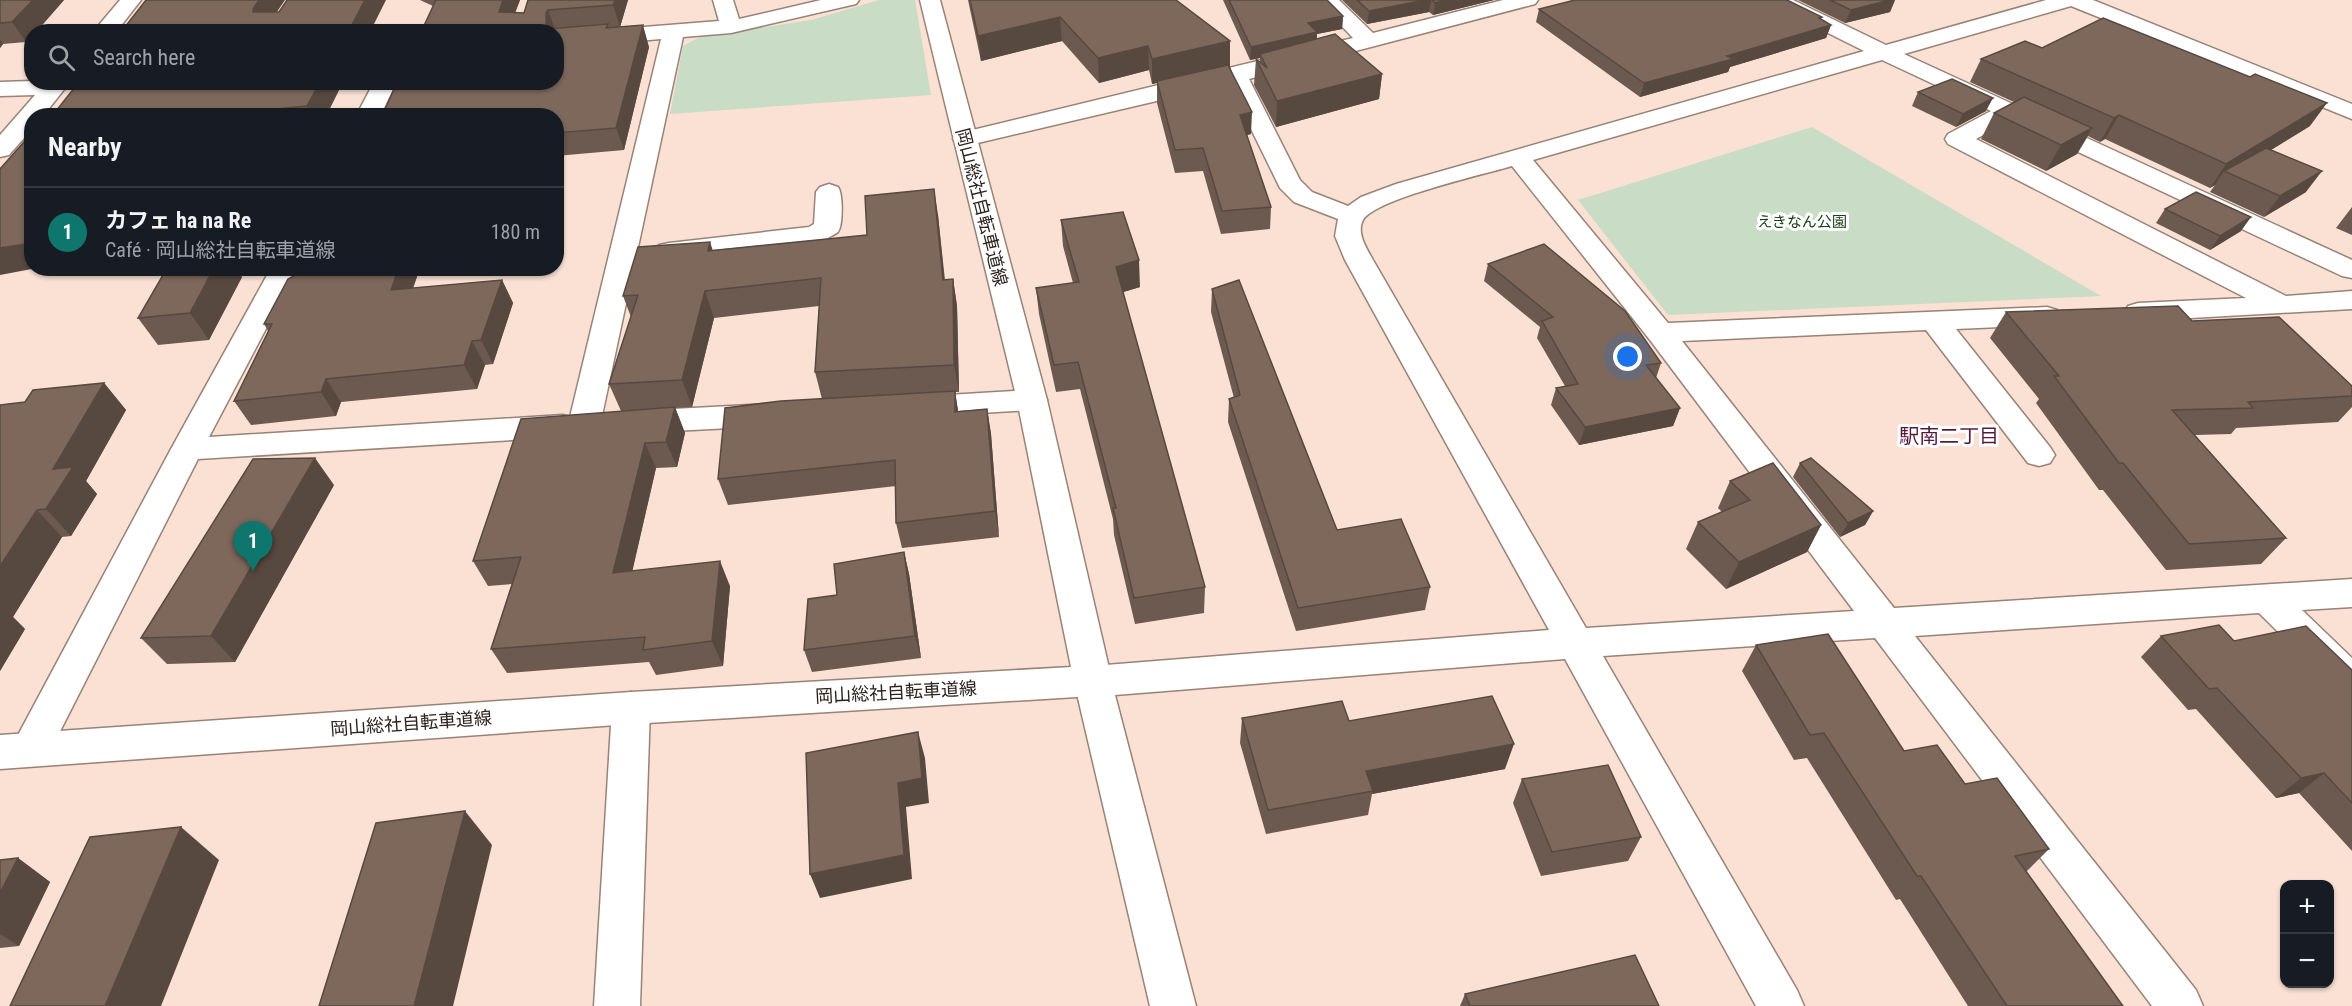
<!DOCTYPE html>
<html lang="en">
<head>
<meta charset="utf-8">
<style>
	:root { --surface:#171b24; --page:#20242c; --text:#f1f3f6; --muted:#9ea1a6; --line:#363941; --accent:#0f766e }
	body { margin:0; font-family:"Roboto Condensed","Noto Sans JP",sans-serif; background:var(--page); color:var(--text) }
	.controls { position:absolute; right:18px; bottom:18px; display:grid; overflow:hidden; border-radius:12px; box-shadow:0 2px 4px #0004 }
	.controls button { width:54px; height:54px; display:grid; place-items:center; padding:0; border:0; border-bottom:2px solid var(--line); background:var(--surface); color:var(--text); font:30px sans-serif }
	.you { position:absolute; left:1628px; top:357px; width:21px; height:21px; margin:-15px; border:4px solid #fff; border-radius:50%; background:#1a73e8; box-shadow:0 0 0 9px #1a73e833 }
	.badge { display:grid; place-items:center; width:39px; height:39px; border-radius:50%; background:var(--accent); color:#fff; font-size:20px; font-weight:700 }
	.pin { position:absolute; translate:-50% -50px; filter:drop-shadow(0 2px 3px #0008) }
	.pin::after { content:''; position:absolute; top:32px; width:21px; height:18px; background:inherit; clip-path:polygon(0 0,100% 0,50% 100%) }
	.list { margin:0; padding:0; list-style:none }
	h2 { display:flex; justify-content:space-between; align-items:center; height:78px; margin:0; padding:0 24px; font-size:26px }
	h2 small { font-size:20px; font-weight:400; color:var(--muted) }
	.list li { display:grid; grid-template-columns:39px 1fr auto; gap:18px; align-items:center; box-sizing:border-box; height:90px; padding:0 24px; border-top:2px solid var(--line) }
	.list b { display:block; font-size:22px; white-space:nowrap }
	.list p { margin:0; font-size:20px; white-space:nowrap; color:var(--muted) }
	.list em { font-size:20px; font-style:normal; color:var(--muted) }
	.icon { flex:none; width:33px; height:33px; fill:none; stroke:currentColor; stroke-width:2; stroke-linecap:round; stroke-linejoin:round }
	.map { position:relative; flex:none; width:2352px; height:1006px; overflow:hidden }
	.search { position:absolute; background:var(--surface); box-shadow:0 2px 4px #0004; left:24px; top:24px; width:540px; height:66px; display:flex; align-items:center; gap:15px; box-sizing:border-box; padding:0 21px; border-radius:24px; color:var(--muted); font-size:22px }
	.panel { position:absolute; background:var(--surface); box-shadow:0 2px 4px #0004; left:24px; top:108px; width:540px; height:168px; border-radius:24px }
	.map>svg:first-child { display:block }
	.green { fill:#c9dcc6 }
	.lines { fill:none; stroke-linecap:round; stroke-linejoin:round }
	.minor-casing { stroke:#998276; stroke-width:3 }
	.major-casing { stroke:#998276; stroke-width:3 }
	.minor { fill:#fff; fill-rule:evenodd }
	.major { fill:#fff; fill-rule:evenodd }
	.wall { fill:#6c594f }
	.shaded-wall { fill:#584940 }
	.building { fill:#7e685c; stroke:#584940; stroke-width:1.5 }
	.labels { text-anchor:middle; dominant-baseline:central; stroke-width:6; stroke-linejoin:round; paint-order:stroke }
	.far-park-label { font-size:15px; fill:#1a4116; stroke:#fff }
	.street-label { font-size:18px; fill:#2c231e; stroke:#fff }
	.neighbourhood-label { font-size:20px; fill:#56193c; stroke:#fff }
</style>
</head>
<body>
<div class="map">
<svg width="2352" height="1006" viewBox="0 0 2352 1006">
	<rect width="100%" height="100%" fill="#fae1d4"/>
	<!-- green -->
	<g class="green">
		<polygon points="879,0 915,0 931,95 670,114 683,46 700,37 811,20"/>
		<polygon points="1812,127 2101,296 1668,315 1578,200"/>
	</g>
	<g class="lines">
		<!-- minor casing -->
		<g class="minor-casing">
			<g id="minor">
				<polygon points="120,0 141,0 116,32 93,32"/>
				<path d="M713,0h20l6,19 82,-19h38l-3,4 -125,29 -48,4 -83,388 -5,8c-12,3 -20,0 -32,4l-365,22 -153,302 -14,5 -14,-5 -5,-12 5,-12 154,-288 100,-181h27l-89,169 354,-22 7,2 91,-378 -105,9v-14l163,-13z"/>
				<path d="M1317,0h22l34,33 130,-33h35l-3,4 -286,75 51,101 12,12 36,14 13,-9 35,-13 468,-133 -94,-47 -3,-4h26l93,45 160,-45h47l259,104v15l-281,-113 -167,48 448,206v18l-10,-2 -332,-156 -34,19 310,157 66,-5v18l-214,12 -10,-3 -4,-6 4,-6 10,-3 108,-5 -298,-154 -3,-5 3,-5 43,-23 -109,-51 -349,100 135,163 379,-16 10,3 4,6 -4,6 -10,3 -91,4 94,118 5,8 -5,8 -11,3 -11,-3 -102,-133 -244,11 212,267 458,-29v28l-50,3 50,48v38l-13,-4 -80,-79 -344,23 281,354 7,16h-51l-277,-368 -272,18 194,334 7,16h-48l-191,-347 -450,36 81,311h-46l-76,-325 6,-11 13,-4 456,-36 -204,-370 -10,-24 3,-17 -44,-17 -14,-14 -51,-104 -264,62 -9,-2 -3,-5 3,-5 397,-96zM1512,166l138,174 204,271 -268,17 -213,-368c-6,-11 -17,-27 -10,-40 12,-21 122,-46 149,-54z"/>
				<polygon points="32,81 70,82 43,116 32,116 32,129 9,155 0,157 0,135 35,95 0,96 0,82"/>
				<polygon points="374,82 397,82 380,116 356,116"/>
				<path d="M829,184l9,3c5,6 5,38 0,45 -4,3 -9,5 -14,8l-155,19 -10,-2 -3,-6 3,-6 10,-2 140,-16 5,-3 2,-32 4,-5z"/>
				<polygon points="1032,390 1043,393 1047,400 1043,407 1032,410 914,417 903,414 899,407 903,400 914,397"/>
				<polygon points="769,404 780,408 784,415 780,422 769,426 635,433 624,430 619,422 624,414 635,411"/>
				<polygon points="631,692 644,697 650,708 640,1006 594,1006 612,708 618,697"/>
			</g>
		</g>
		<!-- major casing -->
		<g class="major-casing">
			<polygon id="major" points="920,0 940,0 1047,400 1112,681 1106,692 1093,696 631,724 0,769 0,735 631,692 1071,667 1017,400"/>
		</g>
		<!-- minor -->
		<use href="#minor" class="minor"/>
		<!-- major -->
		<use href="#major" class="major"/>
	</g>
	<!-- wall -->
	<g class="wall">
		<polygon points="0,0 64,0 36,32 32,32 32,36 26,42 3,44 0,48"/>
		<polygon points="420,0 520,0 515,12 524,13 528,0 628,0 620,27 649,47 624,150 556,156 556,116 433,6"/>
		<polygon points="968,0 1176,0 1230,66 1251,134 1247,135 1271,207 1270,229 1221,234 1203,171 1175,173 1157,103 1157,83 1152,84 1149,70 1099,83 1062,41 981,61"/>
		<polygon points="1223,0 1327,0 1343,16 1342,29 1317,34 1317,39 1382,74 1379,99 1276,127 1254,85 1256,59 1260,62 1260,58 1250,60"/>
		<polygon points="1342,0 1494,0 1433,15 1429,12 1367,24"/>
		<polygon points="1798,0 1895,0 1890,12 1845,23"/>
		<polygon points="1539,9 1821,20 1831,25 1826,38 1730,67 1728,72 1640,97 1536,22"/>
		<polygon points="2042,48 2310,126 2271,150 2306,192 2264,217 2210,192 2215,185 2210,188 2105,139 2100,142 2088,136 2077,154 2046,171 1981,139 1994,113 2014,102 1970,82 1981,59"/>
		<polygon points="343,82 326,116 52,116"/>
		<polygon points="1918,92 1986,111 1956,127 1912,106"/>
		<polygon points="2352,207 2352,235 2336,228"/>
		<polygon points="2165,209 2241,231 2210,250 2156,223"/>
		<polygon points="938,215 945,280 953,279 957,306 959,392 955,392 958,411 987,409 991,434 999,537 902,548 896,523 896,486 728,505 718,479 822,399 815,372 819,306 714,318 692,407 675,408 685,433 677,467 656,468 632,571 730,586 723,666 656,675 649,662 507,673 491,649 512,584 488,586 473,561 666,408 621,411 609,384 631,317 623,296 713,250 867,235"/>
		<polygon points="1061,220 1140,287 1123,292 1205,587 1204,613 1135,624 1114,535 1113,519 1080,389 1056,392 1039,314 1036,288 1073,283 1063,246"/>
		<polygon points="1488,264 1661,363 1656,378 1680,408 1673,426 1579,445 1551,405 1556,388 1565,386 1537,338 1540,327 1484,281"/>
		<polygon points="308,268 420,268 413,288 502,280 513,303 493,364 485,365 477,389 341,402 336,416 251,425 234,401 268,331 264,324"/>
		<polygon points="242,277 209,340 158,345 138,318"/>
		<polygon points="1212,289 1337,530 1430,587 1425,610 1296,631 1228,422 1229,399 1234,398 1211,312"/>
		<polygon points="2006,312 2192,321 2352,396 2352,407 2338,422 2236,428 2231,434 2195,435 2286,538 2261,564 2166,570 2103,490 2099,490 2036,403 2039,399 1990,338"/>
		<polygon points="104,383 126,410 86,481 97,494 71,536 62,537 13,617 25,629 0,671 25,402"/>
		<polygon points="1800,463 1873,511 1865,525 1840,537 1793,477"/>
		<polygon points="1730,481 1821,525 1807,552 1726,589 1686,549 1698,522 1722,512 1718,508"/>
		<polygon points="334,485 235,662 167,664 141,638"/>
		<polygon points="904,552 909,574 921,658 812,672 804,650 837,595"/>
		<polygon points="2161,636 2234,641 2352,670 2352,851 2299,793 2276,798 2196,709 2188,710 2141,657"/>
		<polygon points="1756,645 1904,751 1965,784 2049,849 2026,872 2123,1006 1968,1006 1900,899 1896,900 1807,758 1794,760 1742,671"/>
		<polygon points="1242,718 1505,769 1372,794 1368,815 1266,834 1240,743"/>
		<polygon points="1522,779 1641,837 1628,861 1541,876 1513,803"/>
		<polygon points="18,858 50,882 19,946 0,948 0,860"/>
		<polygon points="1465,994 1659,1006 1460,1006"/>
	</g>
	<!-- shaded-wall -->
	<g class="shaded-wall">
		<polygon points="33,0 64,0 36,32 32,32 32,36 26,42 12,22"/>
		<polygon points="259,0 285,0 264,31 253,12 253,9"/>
		<polygon points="365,0 386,0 370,32 348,32"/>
		<polygon points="503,0 520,0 508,32 499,12"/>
		<polygon points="615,0 628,0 620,27 613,5"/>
		<polygon points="1426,0 1431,0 1429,12 1367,24 1369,11"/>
		<polygon points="1445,0 1494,0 1433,15 1435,3"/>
		<polygon points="1890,0 1895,0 1890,12 1845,23 1851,10"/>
		<polygon points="548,10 556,32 548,32 546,27 546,13"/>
		<polygon points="1343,16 1342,29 1317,34 1316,45 1260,54 1260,58 1250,60 1251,47 1308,23"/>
		<polygon points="1060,17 1062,41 981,61 978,36"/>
		<polygon points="1822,17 1817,29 1831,25 1826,38 1730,67 1728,72 1640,97 1644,83 1727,56"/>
		<polygon points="643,25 649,47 624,150 616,128"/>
		<polygon points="0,39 3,44 0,48"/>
		<polygon points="1230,41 1230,66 1152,84 1152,59"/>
		<polygon points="1148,46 1149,70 1099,83 1098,58"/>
		<polygon points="1382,74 1379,99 1276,127 1277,101"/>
		<polygon points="320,82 343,82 326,116 312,116 307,106"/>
		<polygon points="1993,98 1986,111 1956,127 1963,114"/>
		<polygon points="2327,103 2310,126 2232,174 2224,171 2215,185 2210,188 2226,164"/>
		<polygon points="267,110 270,116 263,116"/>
		<polygon points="1252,112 1251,134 1239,137 1240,115"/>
		<polygon points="2119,115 2105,139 2100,142 2114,118"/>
		<polygon points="2092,128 2077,154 2046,171 2061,145"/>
		<polygon points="2322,171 2306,192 2264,217 2280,196"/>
		<polygon points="934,189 938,215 947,307 943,280"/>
		<polygon points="2251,217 2241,231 2210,250 2220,236"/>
		<polygon points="710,242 719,269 708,251"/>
		<polygon points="32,243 32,268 37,268 0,275 0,248"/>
		<polygon points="1139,260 1140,287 1117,294 1116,267"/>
		<polygon points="214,268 236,268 242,277 209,340 190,313"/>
		<polygon points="399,268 420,268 404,314 391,290"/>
		<polygon points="953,279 957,306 959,392 954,365"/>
		<polygon points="502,280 513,303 493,364 481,340"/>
		<polygon points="705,291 714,318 692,407 682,380"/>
		<polygon points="472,341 485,365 477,389 464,365"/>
		<polygon points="326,379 341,402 336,416 321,392"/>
		<polygon points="104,383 126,410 86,481 97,494 71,536 46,509 53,469"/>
		<polygon points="955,391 959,417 955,412"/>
		<polygon points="675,407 685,433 677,467 666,442"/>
		<polygon points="1680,408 1673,426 1579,445 1585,427"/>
		<polygon points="987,409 991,434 999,537 995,511"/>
		<polygon points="645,443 656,468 626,599 613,573"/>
		<polygon points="315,458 334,485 235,662 211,636"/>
		<polygon points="37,510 62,537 13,617 25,629 0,671 0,566"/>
		<polygon points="1873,511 1865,525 1840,537 1848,523"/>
		<polygon points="1821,525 1807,552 1726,589 1739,562"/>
		<polygon points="904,552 909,574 921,658 915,636"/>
		<polygon points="720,561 730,586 723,666 712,641"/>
		<polygon points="918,732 925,758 929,803 906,807 912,879 820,898 810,874 898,783"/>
		<polygon points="1514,744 1505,769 1372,794 1373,791 1366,771"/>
		<polygon points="2324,773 2299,793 2276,798 2301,778"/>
		<polygon points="465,811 492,845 453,1006 414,1006"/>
		<polygon points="181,827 219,860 161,1006 105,1006"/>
		<polygon points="18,858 50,882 19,946 0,934 0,893"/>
	</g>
	<!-- building -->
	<g class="building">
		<polygon points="0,0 33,0 12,22 0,23"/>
		<polygon points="146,0 259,0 253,9 253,12 279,12 287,0 365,0 348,32 121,32"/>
		<polygon points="436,0 503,0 499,12 524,13 528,0 615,0 613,5 548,10 546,13 546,27 548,29 608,24 606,28 643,25 616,128 556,133 556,116 382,116 397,82 556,82 556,32 421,32"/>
		<polygon points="970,0 1176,0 1230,41 1152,59 1148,46 1098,58 1060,17 978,36"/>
		<polygon points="1229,0 1327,0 1343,16 1308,23 1317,32 1251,47"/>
		<polygon points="1357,0 1426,0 1369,11"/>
		<polygon points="1432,0 1445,0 1435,3"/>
		<polygon points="1575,0 1787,0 1822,17 1819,18 1831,25 1727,56 1733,59 1644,83 1539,9"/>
		<polygon points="1830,0 1890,0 1851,10"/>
		<polygon points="2103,18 2250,77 2255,74 2327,103 2226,164 2119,115 2114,118 1981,59 2025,41 2042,48"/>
		<polygon points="1335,34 1382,74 1277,101 1256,59 1267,68 1260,54"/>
		<polygon points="1228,65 1252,112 1240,115 1271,207 1222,211 1203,148 1175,150 1157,81"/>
		<polygon points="1952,79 1993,98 1963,114 1918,92"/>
		<polygon points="79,82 320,82 307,106 267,110 263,116 52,116"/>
		<polygon points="2024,97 2092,128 2061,145 1994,113"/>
		<polygon points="32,133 32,243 0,248 0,169"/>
		<polygon points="2266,148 2322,171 2280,196 2224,171"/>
		<polygon points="934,189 943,280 953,279 954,365 815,372 821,278 705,291 682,380 609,384 638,295 623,296 638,247 710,242 708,251 867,235 865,196"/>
		<polygon points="2196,192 2251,217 2220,236 2165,209"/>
		<polygon points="1123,212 1139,260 1116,267 1205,587 1134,598 1113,508 1116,508 1078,362 1054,365 1036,288 1079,282 1061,220"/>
		<polygon points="1544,244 1625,311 1661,363 1646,365 1680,408 1585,427 1556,388 1578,384 1542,321 1553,317 1488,264"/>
		<polygon points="167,268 214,268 190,313 138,318"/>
		<polygon points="308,268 399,268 391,290 502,280 481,340 472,341 464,365 326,379 321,392 234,401 272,324 264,324 288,279"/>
		<polygon points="1239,280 1337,530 1401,519 1430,587 1298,608 1229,399 1240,395 1212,289"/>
		<polygon points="2178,306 2192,321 2279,317 2352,386 2352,396 2248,402 2253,408 2172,410 2286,538 2189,544 2123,463 2119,463 2054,376 2059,376 2006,312"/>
		<polygon points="104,383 53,469 73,467 46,509 37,510 0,566 0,405 25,402 33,390"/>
		<polygon points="955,391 955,412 987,409 995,511 896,523 895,460 718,479 725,408 781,401"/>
		<polygon points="675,407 666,442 645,443 613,573 720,561 712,641 643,650 645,637 491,649 521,557 473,561 521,419"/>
		<polygon points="315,458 211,636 141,638 253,459"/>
		<polygon points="1811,458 1873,511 1848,523 1800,463"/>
		<polygon points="1773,463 1821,525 1739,562 1698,522 1750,500 1730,481"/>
		<polygon points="904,552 915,636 804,650 808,599 837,595 834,564"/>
		<polygon points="2219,625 2234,641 2306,626 2352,670 2352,803 2324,773 2301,778 2217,688 2209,689 2161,636"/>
		<polygon points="1828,634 1904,751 1937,745 1965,784 1997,778 2049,849 2015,856 2123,1006 2007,1006 1921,876 1917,876 1824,733 1810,735 1756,645"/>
		<polygon points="1492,696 1514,744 1366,771 1373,791 1268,810 1242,718 1342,701 1349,721"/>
		<polygon points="918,732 922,778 898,783 904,855 810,874 806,753"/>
		<polygon points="1608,765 1641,837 1552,852 1522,779"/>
		<polygon points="465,811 414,1006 319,1006 376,823"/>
		<polygon points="181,827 105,1006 10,1006 90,837"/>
		<polygon points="18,858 0,893 0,860"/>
		<polygon points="1635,955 1659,1006 1470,1006 1465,994"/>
	</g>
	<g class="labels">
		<!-- far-park labels -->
		<g class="far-park-label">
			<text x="1802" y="222">えきなん公園</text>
		</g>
		<!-- street labels -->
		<g class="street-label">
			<text transform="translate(982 207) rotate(76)">岡山総社自転車道線</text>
			<text transform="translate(896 692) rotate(-3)">岡山総社自転車道線</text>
			<text transform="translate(411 723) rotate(-4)">岡山総社自転車道線</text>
		</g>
		<!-- neighbourhood labels -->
		<g class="neighbourhood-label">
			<text x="1949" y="436">駅南二丁目</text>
		</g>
	</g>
</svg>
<div class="controls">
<button>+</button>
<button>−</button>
</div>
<div class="you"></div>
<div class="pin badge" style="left:253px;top:571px">1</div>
<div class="search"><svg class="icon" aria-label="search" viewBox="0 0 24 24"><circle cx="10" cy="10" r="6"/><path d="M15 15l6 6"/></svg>Search here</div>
<section class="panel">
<h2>Nearby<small></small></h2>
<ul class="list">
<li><span class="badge">1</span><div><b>カフェ ha na Re</b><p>Café · 岡山総社自転車道線</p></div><em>180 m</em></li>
</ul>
</section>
</div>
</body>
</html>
